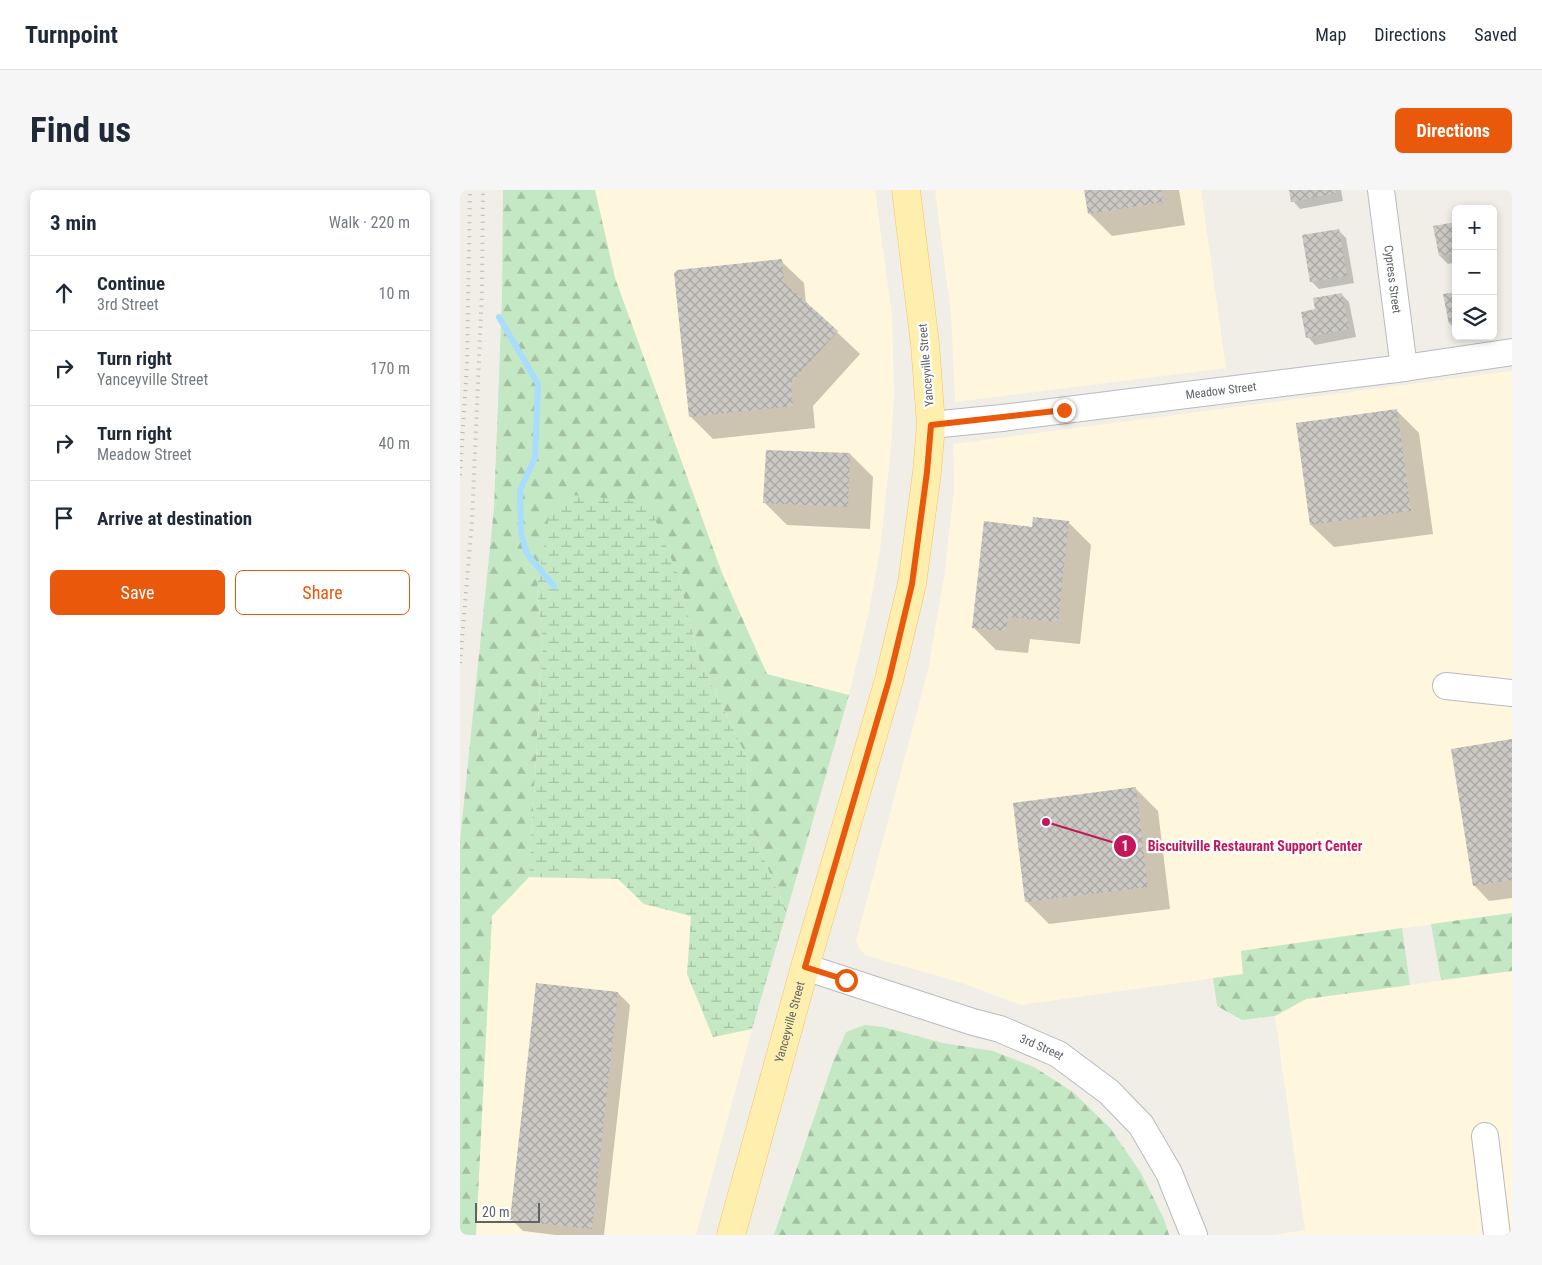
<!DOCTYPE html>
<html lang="en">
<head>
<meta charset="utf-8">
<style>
	:root { --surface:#fff; --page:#f6f6f7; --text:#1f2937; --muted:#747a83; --line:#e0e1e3; --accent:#ea580c }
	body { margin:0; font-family:"Roboto Condensed",sans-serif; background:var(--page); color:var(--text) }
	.controls { position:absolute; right:15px; top:15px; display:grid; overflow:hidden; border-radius:8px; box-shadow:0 2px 8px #0003 }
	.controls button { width:45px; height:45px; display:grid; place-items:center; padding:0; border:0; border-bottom:1px solid var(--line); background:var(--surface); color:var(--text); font:25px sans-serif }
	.scale { position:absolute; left:15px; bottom:12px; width:65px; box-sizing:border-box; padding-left:5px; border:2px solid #5e6368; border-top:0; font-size:14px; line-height:18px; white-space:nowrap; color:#5e6368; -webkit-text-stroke:4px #fff; paint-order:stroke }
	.stop { position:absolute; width:15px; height:15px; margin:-11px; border:4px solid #ea580c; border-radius:50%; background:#fff }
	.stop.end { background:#ea580c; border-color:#fff; box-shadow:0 1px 5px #0008 }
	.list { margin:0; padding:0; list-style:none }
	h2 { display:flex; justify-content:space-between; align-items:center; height:65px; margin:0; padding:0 20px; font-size:21px }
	h2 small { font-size:16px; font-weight:400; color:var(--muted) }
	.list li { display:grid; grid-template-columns:32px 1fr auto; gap:15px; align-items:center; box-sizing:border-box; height:75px; padding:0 20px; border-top:1px solid var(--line) }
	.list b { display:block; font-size:19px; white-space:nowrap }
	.list p { margin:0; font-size:16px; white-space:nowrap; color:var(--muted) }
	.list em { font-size:16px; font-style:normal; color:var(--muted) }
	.actions { display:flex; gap:10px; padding:15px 20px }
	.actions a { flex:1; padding:11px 0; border:1px solid var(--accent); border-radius:8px; text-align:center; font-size:18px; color:var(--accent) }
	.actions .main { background:var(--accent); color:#fff }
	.icon { flex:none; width:28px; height:28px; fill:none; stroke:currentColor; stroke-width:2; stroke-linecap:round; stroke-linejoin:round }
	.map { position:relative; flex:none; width:1052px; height:1045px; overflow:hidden; border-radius:8px }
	header { display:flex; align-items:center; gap:30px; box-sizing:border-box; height:70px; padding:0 25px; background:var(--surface); border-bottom:1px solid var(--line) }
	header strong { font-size:24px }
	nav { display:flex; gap:28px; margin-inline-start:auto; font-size:18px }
	.intro { display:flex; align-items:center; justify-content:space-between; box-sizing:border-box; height:120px; padding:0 30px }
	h1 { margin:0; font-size:35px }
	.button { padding:12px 22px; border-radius:8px; background:var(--accent); color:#fff; font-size:18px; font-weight:700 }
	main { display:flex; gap:30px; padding:0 30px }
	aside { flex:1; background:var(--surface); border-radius:8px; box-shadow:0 2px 8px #0003 }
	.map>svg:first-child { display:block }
	.commercial { fill:#fff6de }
	.forest { fill:url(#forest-firs) }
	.wetland { fill:url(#wetland-marsh) }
	.shadow { fill:#0003 }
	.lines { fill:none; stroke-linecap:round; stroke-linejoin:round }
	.stream { stroke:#a9ddff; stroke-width:6 }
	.building { fill:url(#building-cross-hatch) }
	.minor-casing { stroke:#b7babe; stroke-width:28 }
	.major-casing { stroke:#f5c45c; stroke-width:29 }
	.minor { stroke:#fff; stroke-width:26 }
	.major { stroke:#ffefae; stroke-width:28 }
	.rail { stroke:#b5b6b7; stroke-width:4; stroke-dasharray:1 6; stroke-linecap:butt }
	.route { stroke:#ea580c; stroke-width:6 }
	.labels { text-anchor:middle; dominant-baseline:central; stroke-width:4.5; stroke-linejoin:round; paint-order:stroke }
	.street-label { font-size:12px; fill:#5e6368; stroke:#fff }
	.leader { fill:none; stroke:#c2185b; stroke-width:2 }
	.callout-dot { fill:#c2185b; stroke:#fff; stroke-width:2 }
	.mark-label { font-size:15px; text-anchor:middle; font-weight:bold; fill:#fff }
	.callout-label { font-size:14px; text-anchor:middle; font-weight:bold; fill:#c2185b; stroke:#fff; stroke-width:4.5; stroke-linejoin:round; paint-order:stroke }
</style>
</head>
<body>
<header>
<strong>Turnpoint</strong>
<nav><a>Map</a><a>Directions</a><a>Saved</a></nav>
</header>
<div class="intro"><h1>Find us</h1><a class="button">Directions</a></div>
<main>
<aside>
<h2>3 min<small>Walk · 220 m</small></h2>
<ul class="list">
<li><svg class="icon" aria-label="ahead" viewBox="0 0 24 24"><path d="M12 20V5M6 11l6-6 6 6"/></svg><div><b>Continue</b><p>3rd Street</p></div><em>10 m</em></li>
<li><svg class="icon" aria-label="right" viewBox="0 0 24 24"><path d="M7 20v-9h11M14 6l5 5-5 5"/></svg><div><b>Turn right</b><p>Yanceyville Street</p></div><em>170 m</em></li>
<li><svg class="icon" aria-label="right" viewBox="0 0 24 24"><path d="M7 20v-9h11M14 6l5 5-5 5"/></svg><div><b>Turn right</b><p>Meadow Street</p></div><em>40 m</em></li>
<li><svg class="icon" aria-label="arrive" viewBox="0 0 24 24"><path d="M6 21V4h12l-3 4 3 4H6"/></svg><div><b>Arrive at destination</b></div></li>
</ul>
<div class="actions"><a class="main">Save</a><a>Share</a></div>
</aside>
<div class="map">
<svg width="1052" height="1045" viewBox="0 0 1052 1045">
	<defs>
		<pattern id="forest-firs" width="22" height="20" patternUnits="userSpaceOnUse" patternTransform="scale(1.25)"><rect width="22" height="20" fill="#c5e8c4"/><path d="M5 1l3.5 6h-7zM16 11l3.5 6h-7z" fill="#a3c0a3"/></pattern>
		<pattern id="wetland-marsh" width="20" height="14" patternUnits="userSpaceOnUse" patternTransform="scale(1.25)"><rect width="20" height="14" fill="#c5e8c4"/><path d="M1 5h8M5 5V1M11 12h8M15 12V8" fill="none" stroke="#a3c0a3"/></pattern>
		<pattern id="building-cross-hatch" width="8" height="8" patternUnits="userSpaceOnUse" patternTransform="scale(1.25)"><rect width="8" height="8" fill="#ccc9c4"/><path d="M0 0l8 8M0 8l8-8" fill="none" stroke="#a9a7a3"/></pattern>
	</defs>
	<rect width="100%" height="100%" fill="#f1eee7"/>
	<!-- commercial -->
	<g class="commercial">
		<polygon points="135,0 415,0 432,126 434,205 430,268 420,360 409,422 389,505 307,484 262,383 155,88"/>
		<polygon points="475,0 741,0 766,178 495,212 491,123"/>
		<polygon points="1052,181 1052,723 781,761 783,784 561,815 502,793 407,766 400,760 396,751 468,480 484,387 494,300 493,254"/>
		<polygon points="69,687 158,689 184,714 231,726 227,784 253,847 292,839 236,1045 16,1045 32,726"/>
		<polygon points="1052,781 1052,1045 813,1045 845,1040 815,826 846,809"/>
	</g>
	<!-- forest -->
	<g class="forest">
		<polygon points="43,0 135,0 155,88 262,383 307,484 389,505 326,724 286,623 288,570 239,468 218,385 77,398 83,452 69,687 32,726 16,1045 0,1045 0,651 34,318 42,107"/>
		<polygon points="1052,723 1052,781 981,790 971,734"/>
		<polygon points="942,738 950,795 846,809 815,826 782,830 757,816 753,788 783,784 781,761"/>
		<polygon points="405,835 423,837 483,853 533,861 574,877 613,902 650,938 681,983 704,1029 709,1045 314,1045 373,872 386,842"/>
	</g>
	<!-- wetland -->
	<polygon class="wetland" points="112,305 188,312 218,385 239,468 288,570 286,623 326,724 292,839 253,847 227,784 231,726 184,714 158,689 69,687 83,452 77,398 89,326"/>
	<!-- shadow -->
	<g class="shadow">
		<polygon points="626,0 719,0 725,35 652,46 629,23"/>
		<polygon points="830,0 881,0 883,11 840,19 833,11"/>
		<polygon points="996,33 996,72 988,74 980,66 975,37"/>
		<polygon points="878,40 886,48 894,93 859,99 851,91"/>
		<polygon points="321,71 344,93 346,113 400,164 353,216 355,238 253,249 230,226"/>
		<polygon points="996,103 996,140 990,134"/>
		<polygon points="881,104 889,112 896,147 855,155 848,147 857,120"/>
		<polygon points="937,221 959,243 973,344 874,357 851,335"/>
		<polygon points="390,264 413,287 410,339 327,335 305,313"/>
		<polygon points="608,332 631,355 620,454 570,449 568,463 536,460 513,437"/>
		<polygon points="1052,550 1052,708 1029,711 1014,695"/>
		<polygon points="676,599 698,621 710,719 589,734 566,711"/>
		<polygon points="158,803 170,815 144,1045 96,1045 63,1041 51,1029"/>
	</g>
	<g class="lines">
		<!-- stream -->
		<polyline class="stream" points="39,127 78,194 75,268 60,300 61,343 67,364 94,396"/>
	</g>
	<!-- building -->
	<g class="building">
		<polygon points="624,0 701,0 703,12 628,24"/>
		<polygon points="829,0 875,0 876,3 831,12"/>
		<polygon points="996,32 996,63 979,66 973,36"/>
		<polygon points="879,39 887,86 850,92 842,45"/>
		<polygon points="322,69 324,92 378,141 331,193 333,216 229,227 214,83 217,80"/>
		<polygon points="996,102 996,133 989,134 983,104"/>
		<polygon points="882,103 889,139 846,148 841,122 855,119 853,108"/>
		<polygon points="937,219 951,321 850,335 836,233"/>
		<polygon points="306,260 390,263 388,317 303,313"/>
		<polygon points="573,327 609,331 598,432 548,427 546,441 512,438 524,331 572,337"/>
		<polygon points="1052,549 1052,690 1013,696 991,559"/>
		<polygon points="676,597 688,697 565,712 553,613"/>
		<polygon points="76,793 158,802 132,1039 50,1030"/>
	</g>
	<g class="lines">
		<!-- minor casing -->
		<g class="minor-casing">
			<g id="minor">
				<path id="s1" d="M921,0l23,178"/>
				<path id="s2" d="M471,235l71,-7 402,-50 108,-16"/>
				<polyline points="986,496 1052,503"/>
				<path id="s3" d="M345,777l168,55 27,7 58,25 51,38 32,33 28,48 25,62"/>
				<polyline points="1025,946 1037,1045"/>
			</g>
		</g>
		<!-- major casing -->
		<g class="major-casing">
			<g id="major">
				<path id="s4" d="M271,1045l74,-268 84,-287 23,-96 15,-112 4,-47 -6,-81 -19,-154"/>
			</g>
		</g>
		<!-- minor -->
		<use href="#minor" class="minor"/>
		<!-- major -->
		<use href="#major" class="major"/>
		<!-- rail -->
		<g class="rail">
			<polyline points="0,285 7,174 10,0"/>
			<polyline points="0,473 12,331 22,100 23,0"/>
		</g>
	</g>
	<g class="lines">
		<!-- route -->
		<polyline class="route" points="386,790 345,777 429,490 452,394 467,282 471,235 604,220"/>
	</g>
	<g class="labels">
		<!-- street labels -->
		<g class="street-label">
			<text stroke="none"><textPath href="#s1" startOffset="90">Cypress Street</textPath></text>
			<text transform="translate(466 175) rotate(-95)">Yanceyville Street</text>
			<text stroke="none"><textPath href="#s2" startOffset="292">Meadow Street</textPath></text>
			<text stroke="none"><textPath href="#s4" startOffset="221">Yanceyville Street</textPath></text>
			<text stroke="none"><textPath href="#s3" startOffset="250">3rd Street</textPath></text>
		</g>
	</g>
	<!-- callouts -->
	<path class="leader" d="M586 632L665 656"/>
	<g class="callout-dot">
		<circle cx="586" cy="632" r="5"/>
		<circle cx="665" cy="656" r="12"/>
	</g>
	<g class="mark-label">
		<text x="665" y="661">1</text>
	</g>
	<g class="callout-label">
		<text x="795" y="661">Biscuitville Restaurant Support Center</text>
	</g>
</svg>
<div class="controls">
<button>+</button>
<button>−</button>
<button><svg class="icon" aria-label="layers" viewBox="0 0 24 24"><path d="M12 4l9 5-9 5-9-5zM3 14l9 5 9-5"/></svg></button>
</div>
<div class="scale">20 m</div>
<div class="stop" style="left:386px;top:790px"></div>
<div class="stop end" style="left:604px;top:220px"></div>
</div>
</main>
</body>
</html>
